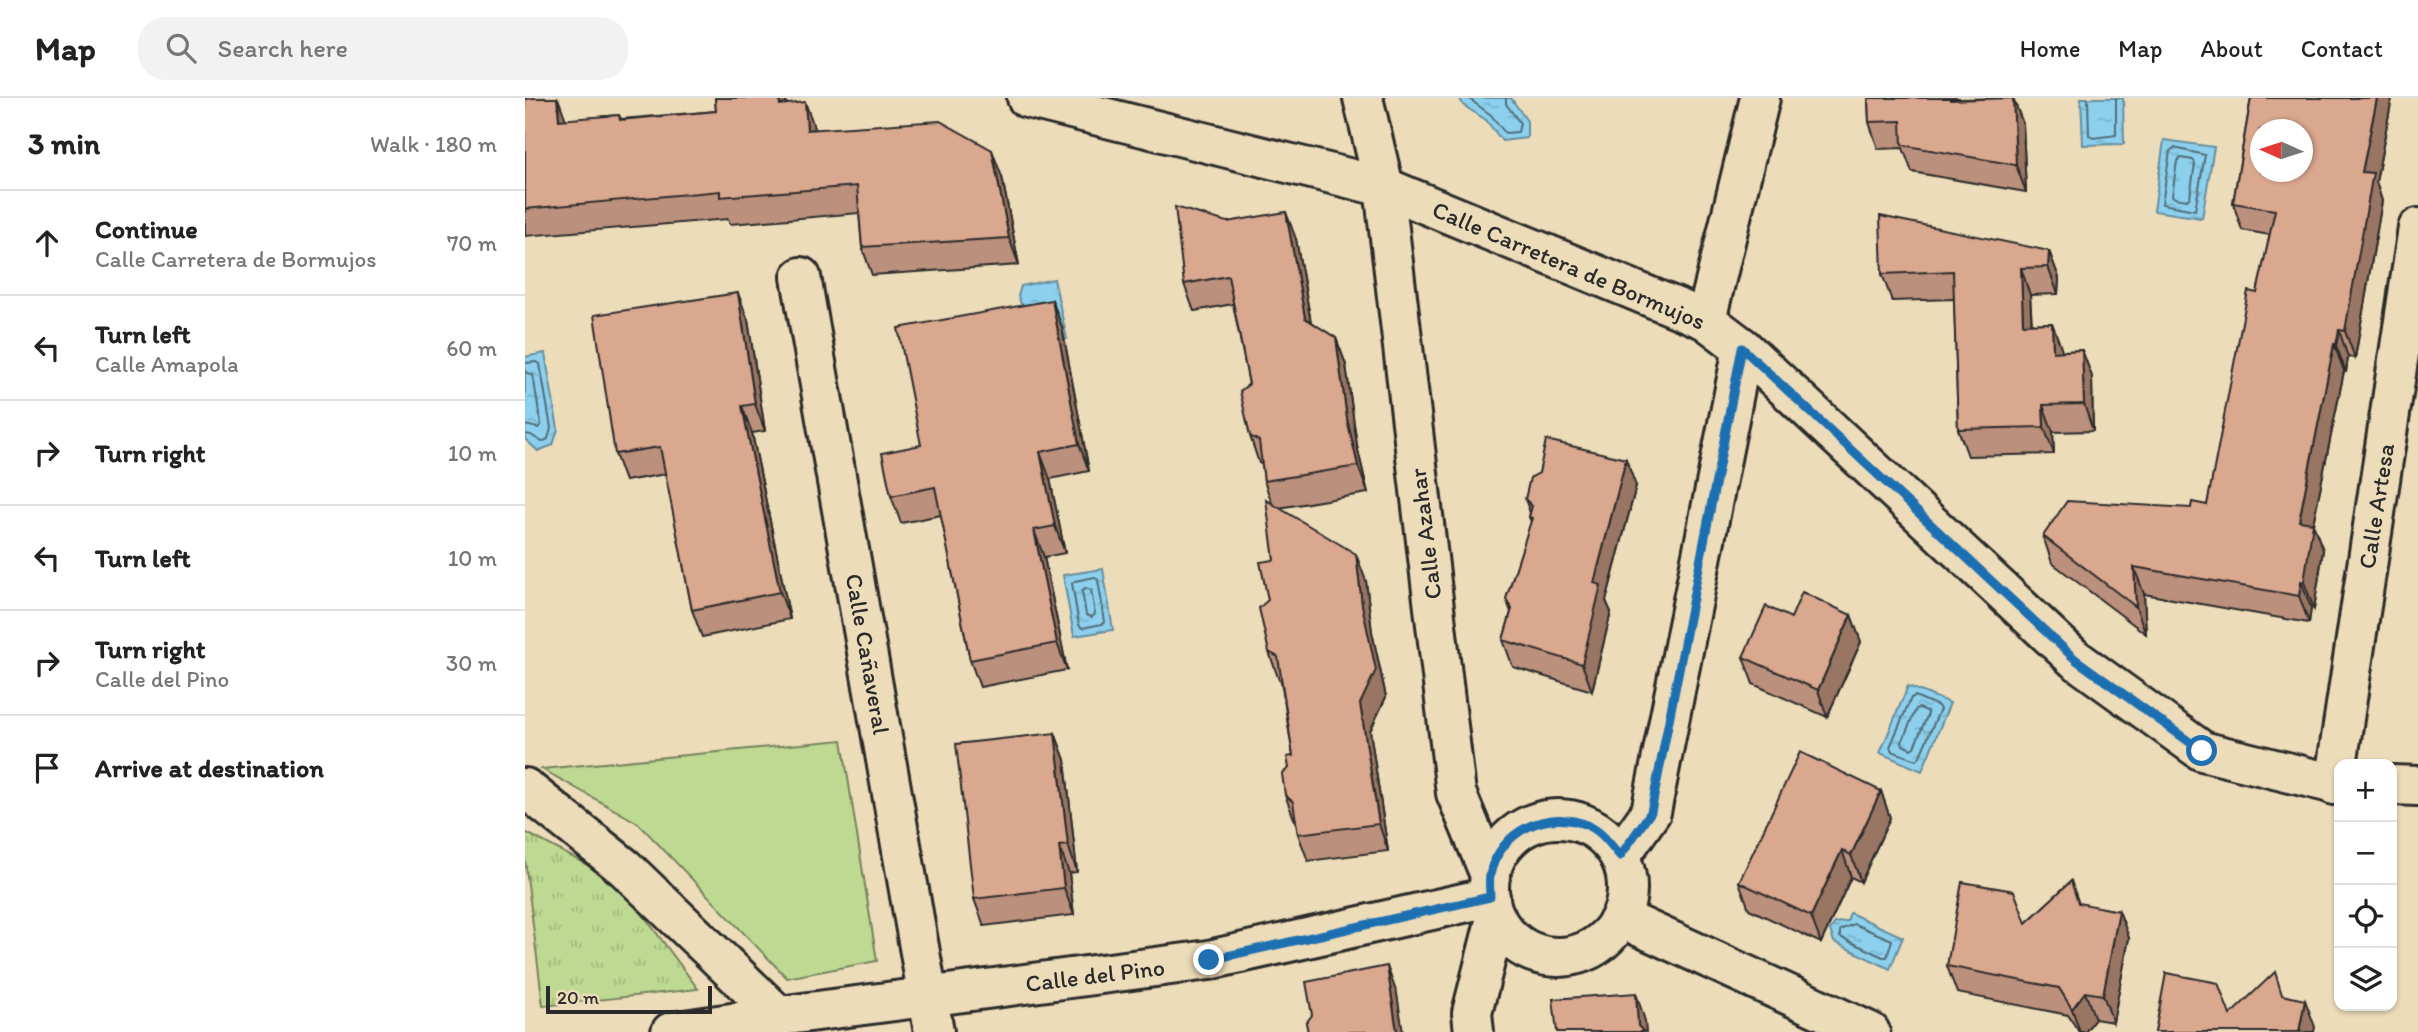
<!DOCTYPE html>
<html lang="en">
<head>
<meta charset="utf-8">
<style>
	:root { --surface:#fff; --page:#f2f2f2; --text:#222; --muted:#767676; --line:#e0e0e0 }
	body { margin:0; font-family:Itim,sans-serif; background:var(--page); color:var(--text) }
	.controls { position:absolute; right:21px; bottom:21px; display:grid; overflow:hidden; border-radius:14px; box-shadow:0 2px 5px #0004 }
	.controls button { width:63px; height:63px; display:grid; place-items:center; padding:0; border:0; border-bottom:2px solid var(--line); background:var(--surface); color:var(--text); font:35px sans-serif }
	.compass { position:absolute; left:1725px; top:21px; width:63px; height:63px; border-radius:50%; background:var(--surface); box-shadow:0 2px 5px #0004; rotate:273deg }
	.scale { position:absolute; left:21px; bottom:18px; width:166px; box-sizing:border-box; padding-left:7px; border:4px solid #2b2b2b; border-top:0; font-size:19px; line-height:24px; white-space:nowrap; color:#2b2b2b; -webkit-text-stroke:5px #eddcb9; paint-order:stroke }
	.stop { position:absolute; width:21px; height:21px; margin:-16px; border:5px solid #1f6fb2; border-radius:50%; background:#fff }
	.stop.end { background:#1f6fb2; border-color:#fff; box-shadow:0 2px 7px #0008 }
	.list { margin:0; padding:0; list-style:none }
	h2 { display:flex; justify-content:space-between; align-items:center; height:91px; margin:0; padding:0 28px; font-size:30px }
	h2 small { font-size:23px; font-weight:400; color:var(--muted) }
	.list li { display:grid; grid-template-columns:46px 1fr auto; gap:21px; align-items:center; box-sizing:border-box; height:105px; padding:0 28px; border-top:2px solid var(--line) }
	.list b { display:block; font-size:26px; white-space:nowrap }
	.list p { margin:0; font-size:23px; white-space:nowrap; color:var(--muted) }
	.list em { font-size:23px; font-style:normal; color:var(--muted) }
	.icon { flex:none; width:38px; height:38px; fill:none; stroke:currentColor; stroke-width:2; stroke-linecap:round; stroke-linejoin:round }
	.map { position:relative; flex:none; width:1893px; height:934px; overflow:hidden }
	header { display:flex; align-items:center; gap:42px; box-sizing:border-box; height:98px; padding:0 35px; background:var(--surface); border-bottom:2px solid var(--line) }
	header strong { font-size:33px }
	nav { display:flex; gap:38px; margin-inline-start:auto; font-size:24px }
	.search { width:490px; height:63px; background:var(--page); display:flex; align-items:center; gap:18px; box-sizing:border-box; padding:0 24px; border-radius:28px; color:var(--muted); font-size:26px }
	main { display:flex }
	aside { flex:1; background:var(--surface) }
	.map>svg:first-child { display:block }
	.grass { fill:url(#grass-tufts); stroke:#74825e; stroke-width:2 }
	.green { fill:#bed991; stroke:#74825e; stroke-width:2 }
	.water { fill:url(#water-ripples); stroke:#658e9f; stroke-width:2 }
	.lines { fill:none; stroke-linecap:round; stroke-linejoin:round }
	.shore { stroke:#526d79; stroke-width:2 }
	.minor-casing { stroke:#2b2b2b; stroke-width:44 }
	.minor { stroke:#eddcb9; stroke-width:38 }
	.wall { fill:#bb907b; stroke:#2b2b2b; stroke-width:2 }
	.shaded-wall { fill:#997564; stroke:#2b2b2b; stroke-width:2 }
	.building { fill:#daa78f; stroke:#2b2b2b; stroke-width:2; fill-rule:evenodd }
	.route { stroke:#1f6fb2; stroke-width:9 }
	.labels { text-anchor:middle; dominant-baseline:central; stroke-width:5; stroke-linejoin:round; paint-order:stroke }
	.street-label { font-size:24px; fill:#2b2b2b; stroke:#eddcb9 }
</style>
</head>
<body>
<header>
<strong>Map</strong>
<div class="search"><svg class="icon" aria-label="search" viewBox="0 0 24 24"><circle cx="10" cy="10" r="6"/><path d="M15 15l6 6"/></svg>Search here</div>
<nav><a>Home</a><a>Map</a><a>About</a><a>Contact</a></nav>
</header>
<main>
<aside>
<h2>3 min<small>Walk · 180 m</small></h2>
<ul class="list">
<li><svg class="icon" aria-label="ahead" viewBox="0 0 24 24"><path d="M12 20V5M6 11l6-6 6 6"/></svg><div><b>Continue</b><p>Calle Carretera de Bormujos</p></div><em>70 m</em></li>
<li><svg class="icon" aria-label="left" viewBox="0 0 24 24"><path d="M17 20v-9H6M10 6l-5 5 5 5"/></svg><div><b>Turn left</b><p>Calle Amapola</p></div><em>60 m</em></li>
<li><svg class="icon" aria-label="right" viewBox="0 0 24 24"><path d="M7 20v-9h11M14 6l5 5-5 5"/></svg><div><b>Turn right</b></div><em>10 m</em></li>
<li><svg class="icon" aria-label="left" viewBox="0 0 24 24"><path d="M17 20v-9H6M10 6l-5 5 5 5"/></svg><div><b>Turn left</b></div><em>10 m</em></li>
<li><svg class="icon" aria-label="right" viewBox="0 0 24 24"><path d="M7 20v-9h11M14 6l5 5-5 5"/></svg><div><b>Turn right</b><p>Calle del Pino</p></div><em>30 m</em></li>
<li><svg class="icon" aria-label="arrive" viewBox="0 0 24 24"><path d="M6 21V4h12l-3 4 3 4H6"/></svg><div><b>Arrive at destination</b></div></li>
</ul>
</aside>
<div class="map">
<svg width="1893" height="934" viewBox="0 0 1893 934">
	<defs>
		<pattern id="grass-tufts" width="24" height="20" patternUnits="userSpaceOnUse" patternTransform="scale(1.75)"><rect width="24" height="20" fill="#bed991"/><path d="M3 7l-1-3M5 7V3M7 7l1-3M15 17l-1-3M17 17v-4M19 17l1-3" fill="none" stroke="#a3ba7d"/></pattern>
		<pattern id="water-ripples" width="26" height="14" patternUnits="userSpaceOnUse" patternTransform="scale(1.75)"><rect width="26" height="14" fill="#8cd0ed"/><path d="M2 4q2-2 4 0t4 0M15 11q2-2 4 0t4 0" fill="none" stroke="#79b3cb"/></pattern>
	</defs>
	<rect width="100%" height="100%" fill="#eddcb9"/>
	<filter id="ink" filterUnits="userSpaceOnUse"><feTurbulence type="fractalNoise" baseFrequency=".0143" numOctaves="2"/><feDisplacementMap in="SourceGraphic" scale="14" xChannelSelector="R" yChannelSelector="G"/><feConvolveMatrix kernelMatrix="1 2 1 2 8 2 1 2 1" color-interpolation-filters="sRGB"/></filter>
	<g filter="url(#ink)">
		<!-- grass -->
		<polygon class="grass" points="0,734 93,783 173,891 18,908 0,762"/>
		<!-- green -->
		<polygon class="green" points="317,642 352,863 262,880 113,725 17,671"/>
		<!-- water -->
		<g class="water">
			<polygon points="935,0 986,0 1002,23 1002,40 977,43 961,22 938,7"/>
			<polygon points="1556,0 1598,0 1599,46 1558,47"/>
			<polygon points="1639,42 1689,49 1677,120 1629,113"/>
			<polygon points="529,181 542,241 516,247 507,209 496,206 493,198 496,188"/>
			<polygon points="20,255 33,331 28,347 13,353 0,341 0,259"/>
			<polygon points="578,471 588,532 549,538 538,477"/>
			<polygon points="1383,588 1425,605 1397,673 1355,655"/>
			<polygon points="1325,815 1378,839 1365,871 1309,844 1305,832 1310,825 1322,823"/>
		</g>
		<g class="lines">
			<!-- shore -->
			<g class="shore">
				<polyline points="943,0 966,17 980,35 993,34 995,25 981,6 981,0"/>
				<polyline points="1563,0 1564,37 1568,40 1591,37 1591,0"/>
				<polygon points="1649,50 1680,57 1670,112 1637,106 1645,53"/>
				<polygon points="1656,60 1668,62 1670,65 1665,99 1662,102 1650,100 1647,98 1652,63"/>
				<polyline points="0,265 12,264 15,266 26,330 23,341 17,344 6,337 0,336"/>
				<polyline points="0,274 8,277 16,327 13,330 0,327"/>
				<polygon points="570,479 573,482 580,524 577,526 557,530 554,527 547,485 550,483"/>
				<polygon points="560,490 566,492 570,516 567,519 561,517 557,493"/>
				<polygon points="1390,598 1413,608 1415,611 1394,660 1391,662 1367,653 1365,649 1386,600"/>
				<polygon points="1394,610 1402,613 1403,616 1389,649 1386,651 1378,647 1377,644 1391,611"/>
				<polygon points="1329,826 1367,842 1362,859 1358,859 1315,839 1315,832"/>
			</g>
			<!-- minor casing -->
			<g class="minor-casing">
				<g id="minor">
					<polyline points="502,0 859,89 1181,222 1218,250 1550,561 1677,653 1814,687"/>
					<polyline points="838,0 859,89 931,695 965,777"/>
					<polyline points="276,179 409,934"/>
					<polyline points="1181,222 1235,0"/>
					<polyline points="1809,687 1893,130"/>
					<polyline points="1867,687 1893,688"/>
					<polyline points="0,690 100,770 254,918 246,932"/>
					<circle cx="1033" cy="790" r="69"/>
					<polyline points="1095,758 1126,714 1218,250"/>
					<polyline points="1096,820 1345,934"/>
					<polyline points="146,934 254,918 684,862 965,799"/>
					<polyline points="949,934 947,915 971,820"/>
				</g>
			</g>
			<!-- minor -->
			<use href="#minor" class="minor"/>
		</g>
		<!-- wall -->
		<g class="wall">
			<polygon points="190,0 260,0 262,6 290,32 477,79 494,167 347,177 337,149 334,115 205,126 203,121 0,138 0,1 40,22 94,17 96,21 191,13"/>
			<polygon points="1343,0 1434,0 1434,1 1488,0 1498,26 1501,94 1387,74 1378,50 1353,51 1344,24"/>
			<polygon points="1726,0 1867,0 1851,84 1857,103 1830,260 1823,259 1821,274 1819,273 1788,426 1798,452 1789,511 1786,510 1784,525 1619,496 1621,536 1527,465 1518,438 1682,407 1732,195 1745,137 1717,132 1708,105"/>
			<polygon points="702,124 771,141 786,224 811,240 821,267 832,348 843,395 754,410 841,483 847,534 861,599 845,633 863,753 783,763 773,736 771,726 760,697 764,670 768,658 756,583 754,582 744,554 743,502 749,462 747,405 739,383 737,367 734,365 725,338 724,286 708,206 669,213 659,186"/>
			<polygon points="1524,153 1534,180 1533,196 1505,197 1507,226 1527,225 1537,253 1557,252 1567,279 1568,333 1528,334 1529,356 1443,358 1433,331 1429,201 1367,203 1357,176"/>
			<polygon points="527,202 537,229 564,373 525,381 540,455 519,459 542,572 455,589 445,562 416,417 376,425 366,398"/>
			<polygon points="223,222 240,333 227,335 265,521 177,539 167,512 141,376 100,383 90,356"/>
			<polygon points="1111,388 1081,503 1086,514 1067,593 988,569 978,542 986,514 981,501 1006,424 1004,419 1005,415 1000,401"/>
			<polygon points="1326,517 1336,544 1302,619 1228,586 1218,559 1266,520"/>
			<polygon points="530,635 540,662 552,774 544,775 549,817 459,828 449,801"/>
			<polygon points="1356,693 1365,720 1336,784 1326,779 1296,845 1224,811 1214,784"/>
			<polygon points="1546,783 1554,806 1594,813 1604,840 1588,924 1570,921 1560,934 1554,934 1543,917 1432,895 1422,868 1501,825"/>
		</g>
		<!-- shaded-wall -->
		<g class="shaded-wall">
			<polygon points="33,0 42,25 34,22"/>
			<polygon points="254,0 260,0 262,7 255,7"/>
			<polygon points="1488,0 1498,26 1501,94 1491,67"/>
			<polygon points="1852,0 1867,0 1851,84 1857,103 1830,260 1820,233 1837,74"/>
			<polygon points="280,4 290,31 282,32"/>
			<polygon points="467,52 477,79 494,167 484,140"/>
			<polygon points="761,114 771,141 790,247 780,220"/>
			<polygon points="1524,153 1534,180 1533,196 1523,169"/>
			<polygon points="1496,170 1505,197 1508,253 1498,226"/>
			<polygon points="213,195 223,222 240,333 230,306"/>
			<polygon points="527,202 537,229 564,373 554,346"/>
			<polygon points="1527,225 1537,252 1538,281 1528,254"/>
			<polygon points="1814,232 1823,259 1821,274 1811,247"/>
			<polygon points="811,240 821,267 832,348 843,395 833,368 822,321"/>
			<polygon points="1809,246 1819,273 1788,426 1798,452 1789,511 1779,484 1774,423"/>
			<polygon points="1557,252 1567,279 1568,333 1559,306"/>
			<polygon points="1518,307 1528,334 1529,356 1519,329"/>
			<polygon points="217,308 227,335 265,521 255,494"/>
			<polygon points="515,354 525,381 540,455 530,428"/>
			<polygon points="1101,361 1111,388 1081,503 1086,514 1067,593 1057,566 1069,485"/>
			<polygon points="509,432 519,459 542,572 532,545"/>
			<polygon points="831,456 841,483 847,534 861,599 845,633 863,753 854,726 835,606 837,507"/>
			<polygon points="1609,469 1619,496 1621,536 1611,509"/>
			<polygon points="1776,483 1786,510 1784,525 1774,498"/>
			<polygon points="1326,517 1336,544 1302,619 1293,592"/>
			<polygon points="530,635 540,662 552,774 543,747"/>
			<polygon points="1356,693 1365,720 1336,784 1326,757"/>
			<polygon points="534,748 544,775 549,817 539,790"/>
			<polygon points="1317,752 1326,779 1296,845 1286,818"/>
			<polygon points="1594,813 1604,840 1588,924 1578,897"/>
			<polygon points="862,868 872,896 878,934 872,934"/>
			<polygon points="1560,894 1570,921 1560,934 1555,934 1547,911"/>
			<polygon points="1111,895 1120,923 1121,934 1115,934 1113,928"/>
			<polygon points="1780,902 1790,929 1789,934 1774,934"/>
		</g>
		<!-- building -->
		<g class="building">
			<polygon points="9,0 32,0 34,22 94,17 95,22 191,13 190,0 254,0 255,7 280,4 282,32 415,23 467,52 484,140 337,149 332,88 195,99 195,93 0,111 0,1"/>
			<polygon points="1343,0 1425,0 1425,2 1488,0 1491,67 1377,47 1376,23 1344,24"/>
			<path d="M1726,0h126l-15,74 11,1 -28,158 -6,-1 -3,15 -2,-1 -35,177 14,2 -9,59 -3,-1 -2,15 -165,-29 2,40 -93,-71 24,-35 124,7 1,-6 15,3 41,-214 9,2 18,-83 -42,-7zM1735,32h42v42h-42z"/>
			<polygon points="650,109 702,124 761,114 780,220 811,240 822,321 833,368 739,383 734,343 725,338 715,293 724,286 703,178 659,186"/>
			<polygon points="1355,118 1524,153 1523,169 1496,170 1498,226 1527,225 1528,254 1557,252 1559,306 1518,307 1519,329 1433,331 1428,173 1357,176"/>
			<polygon points="213,195 230,306 217,308 255,494 167,512 135,349 90,356 69,217"/>
			<polygon points="527,202 554,346 515,354 530,428 509,432 532,545 445,562 410,389 366,398 357,355 396,347 373,230"/>
			<polygon points="1021,342 1101,361 1069,485 1076,487 1057,566 978,542 987,511 981,501 1007,420 1004,419 1007,408 1000,401 1005,380 1014,375"/>
			<polygon points="741,402 831,456 837,507 851,572 835,606 854,726 773,736 768,704 760,697 757,676 764,670 762,659 768,658 753,559 744,554 734,510 743,502 735,464 749,462"/>
			<polygon points="1277,494 1326,517 1293,592 1218,559 1241,508 1266,520"/>
			<polygon points="530,635 543,747 534,748 539,790 449,801 431,646"/>
			<polygon points="1275,654 1356,693 1326,757 1317,752 1286,818 1214,784"/>
			<polygon points="1546,783 1553,805 1594,813 1578,897 1560,894 1547,911 1534,890 1422,868 1437,784 1489,793 1501,825"/>
			<polygon points="862,868 872,934 783,934 781,925 787,917 781,884"/>
			<polygon points="1750,874 1757,897 1780,902 1774,934 1630,934 1641,875 1693,885 1705,917"/>
			<polygon points="1111,895 1113,928 1119,934 1032,934 1028,901"/>
		</g>
	</g>
	<g class="lines" filter="url(#ink)">
		<!-- route -->
		<path class="route" d="M684,862l281,-63c0,-7 -1,-15 0,-22 9,-44 59,-68 99,-49 13,6 22,19 31,30l31,-44 91,-464 333,311 127,92"/>
	</g>
	<g class="labels">
		<!-- street labels -->
		<g class="street-label">
			<text transform="translate(1044 167) rotate(23)">Calle Carretera de Bormujos</text>
			<text transform="translate(1851 408) rotate(-81)">Calle Artesa</text>
			<text transform="translate(900 436) rotate(-97)">Calle Azahar</text>
			<text transform="translate(343 556) rotate(80)">Calle Cañaveral</text>
			<text transform="translate(570 877) rotate(-7)">Calle del Pino</text>
		</g>
	</g>
</svg>
<div class="controls">
<button>+</button>
<button>−</button>
<button><svg class="icon" aria-label="locate" viewBox="0 0 24 24"><circle cx="12" cy="12" r="6"/><path d="M12 2v4M12 18v4M2 12h4M18 12h4"/></svg></button>
<button><svg class="icon" aria-label="layers" viewBox="0 0 24 24"><path d="M12 4l9 5-9 5-9-5zM3 14l9 5 9-5"/></svg></button>
</div>
<svg class="compass" viewBox="-18 -18 36 36"><path d="M0-13l5 13h-10z" fill="#e53935"/><path d="M0 13l5-13h-10z" fill="#767676"/></svg>
<div class="scale">20 m</div>
<div class="stop" style="left:1677px;top:653px"></div>
<div class="stop end" style="left:684px;top:862px"></div>
</div>
</main>
</body>
</html>
